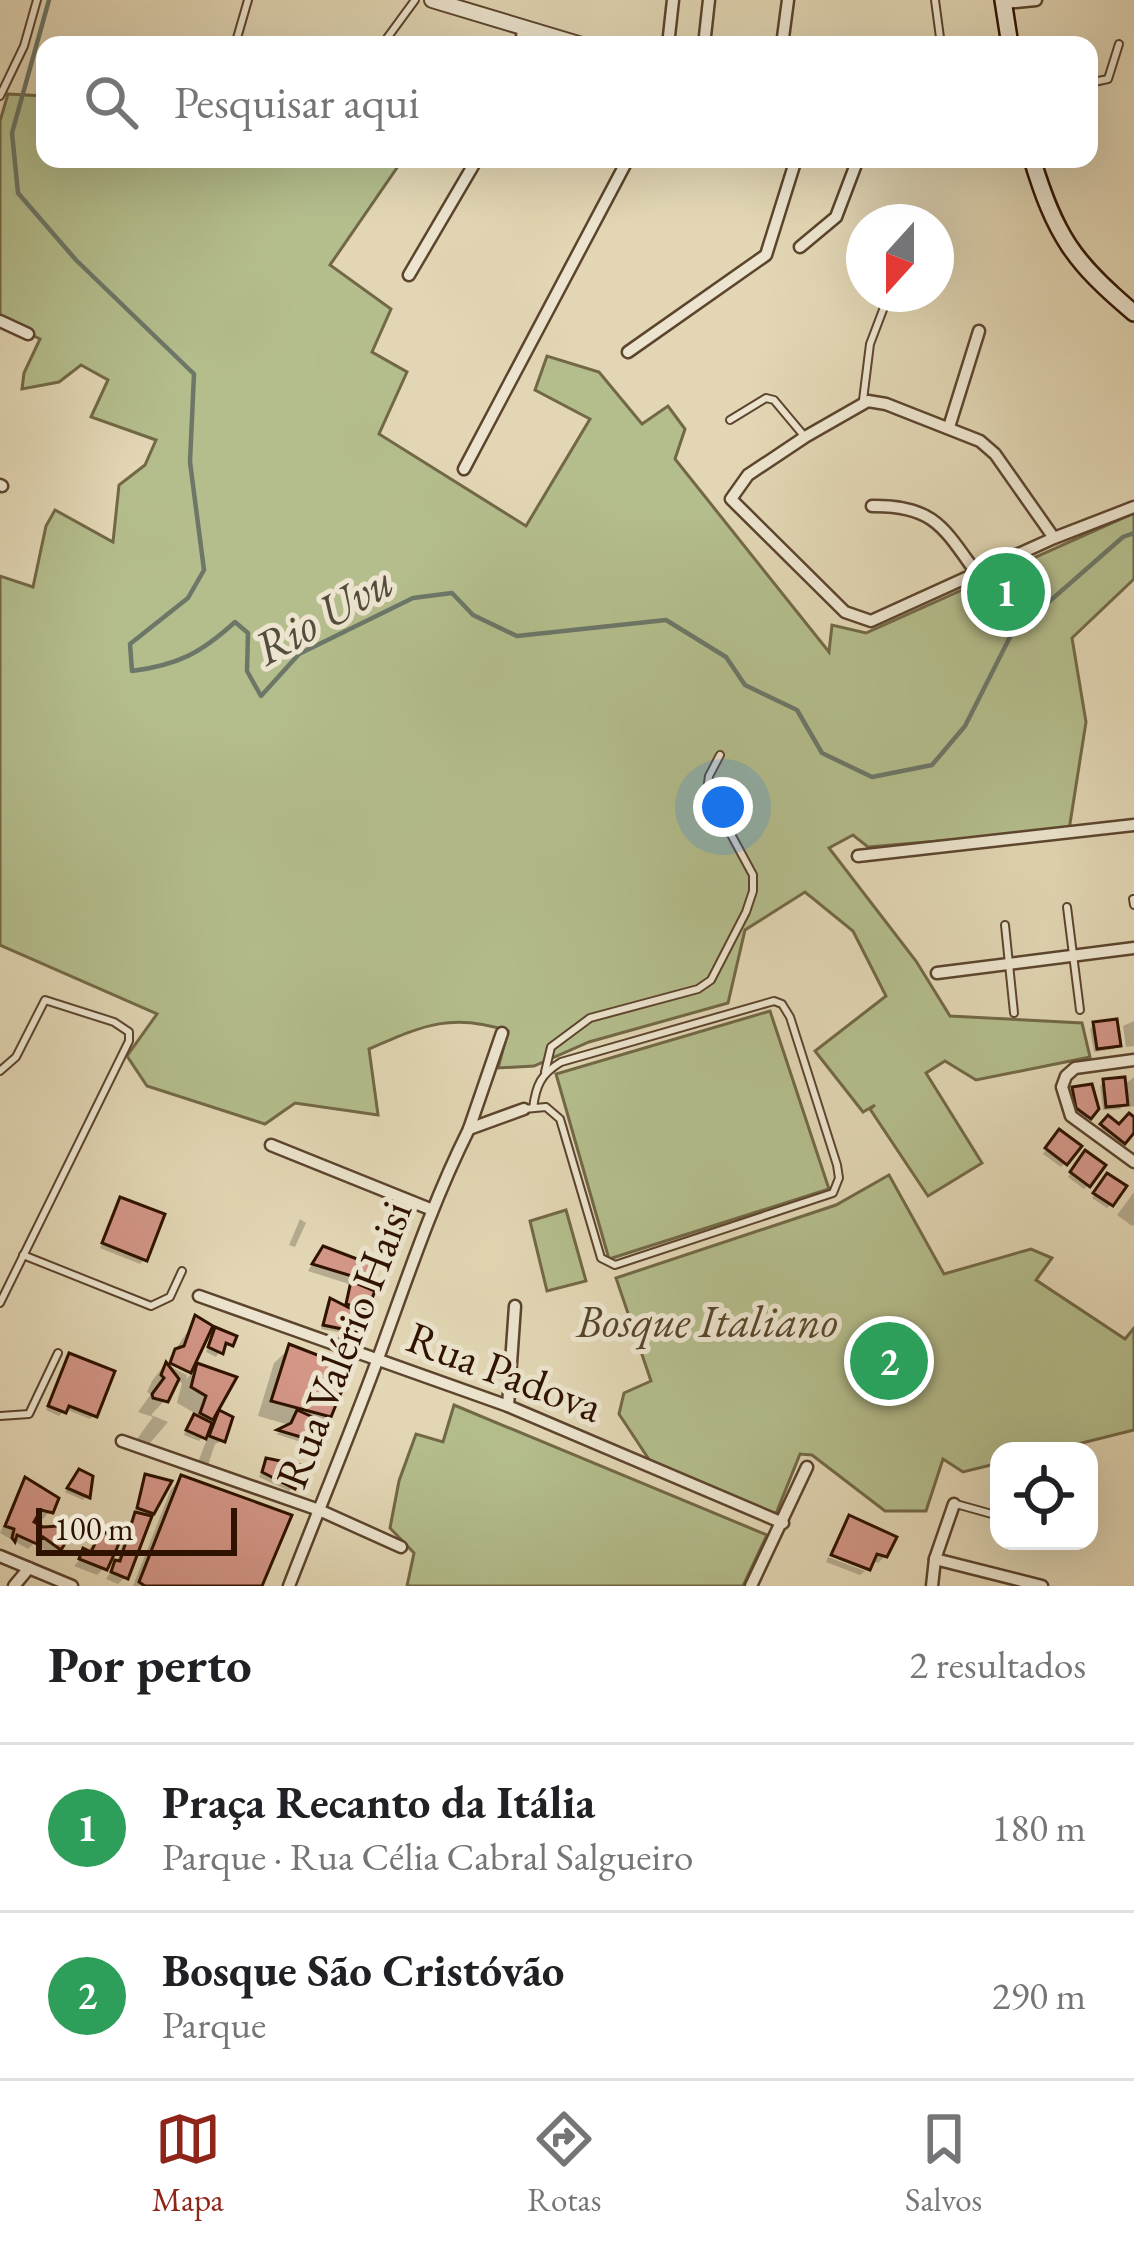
<!DOCTYPE html>
<html lang="pt">
<head>
<meta charset="utf-8">
<style>
	:root { --surface:#fff; --page:#f2f2f2; --text:#202124; --muted:#757577; --line:#e0e0e0; --accent:#8f2418 }
	body { margin:0; font-family:"EB Garamond",serif; background:var(--page); color:var(--text) }
	.controls { position:absolute; right:36px; bottom:36px; display:grid; overflow:hidden; border-radius:24px; box-shadow:0 12px 48px #0002 }
	.controls button { width:108px; height:108px; display:grid; place-items:center; padding:0; border:0; border-bottom:3px solid var(--line); background:var(--surface); color:var(--text); font:60px sans-serif }
	.compass { position:absolute; left:846px; top:204px; width:108px; height:108px; border-radius:50%; background:var(--surface); box-shadow:0 12px 48px #0002; rotate:201deg }
	.scale { position:absolute; left:36px; bottom:30px; width:201px; box-sizing:border-box; padding-left:12px; border:6px solid #2f1300; border-top:0; font-size:33px; line-height:42px; white-space:nowrap; color:#2f1300; -webkit-text-stroke:9px #ece4ce; paint-order:stroke }
	.you { position:absolute; left:723px; top:807px; width:42px; height:42px; margin:-30px; border:9px solid #fff; border-radius:50%; background:#1a73e8; box-shadow:0 0 0 18px #1a73e833 }
	.badge { display:grid; place-items:center; width:78px; height:78px; border-radius:50%; background:var(--accent); color:#fff; font-size:39px; font-weight:700 }
	.pin { position:absolute; translate:-50% -50%; border:6px solid #fff; box-shadow:0 3px 12px #0006 }
	.list { margin:0; padding:0; list-style:none }
	h2 { display:flex; justify-content:space-between; align-items:center; height:156px; margin:0; padding:0 48px; font-size:51px }
	h2 small { font-size:39px; font-weight:400; color:var(--muted) }
	.list li { display:grid; grid-template-columns:78px 1fr auto; gap:36px; align-items:center; box-sizing:border-box; height:168px; padding:0 48px; border-top:3px solid var(--line) }
	.list b { display:block; font-size:45px; white-space:nowrap }
	.list p { margin:0; font-size:39px; white-space:nowrap; color:var(--muted) }
	.list em { font-size:39px; font-style:normal; color:var(--muted) }
	.icon { flex:none; width:66px; height:66px; fill:none; stroke:currentColor; stroke-width:2; stroke-linecap:round; stroke-linejoin:round }
	.map { position:relative; flex:none; width:1134px; height:1586px; overflow:hidden }
	.search { position:absolute; background:var(--surface); box-shadow:0 12px 48px #0002; left:36px; right:36px; top:36px; height:132px; display:flex; align-items:center; gap:30px; box-sizing:border-box; padding:0 42px; border-radius:24px; color:var(--muted); font-size:45px }
	.sheet { height:492px; background:var(--surface) }
	nav { display:flex; justify-content:space-around; align-items:center; box-sizing:border-box; height:168px; border-top:3px solid var(--line); background:var(--surface); font-size:33px; color:var(--muted) }
	nav a { display:grid; justify-items:center; gap:6px }
	nav .on { color:var(--accent) }
	.map>svg:first-child { display:block }
	.green { fill:#b4bd8c; stroke:#726846; stroke-width:3 }
	.shadow { fill:#0003 }
	.lines { fill:none; stroke-linecap:round; stroke-linejoin:round }
	.stream { stroke:#6c7768; stroke-width:4.5 }
	.building { fill:#d39687; stroke:#2f1300; stroke-width:3 }
	.service-casing { stroke:#5c442d; stroke-width:10 }
	.minor-casing { stroke:#5c442d; stroke-width:15 }
	.tertiary-casing { stroke:#5c442d; stroke-width:18 }
	.secondary-casing { stroke:#2f1300; stroke-width:20 }
	.service { stroke:#ece4ce; stroke-width:6 }
	.minor { stroke:#ece4ce; stroke-width:10 }
	.tertiary { stroke:#ece4ce; stroke-width:14 }
	.secondary { stroke:#ece4ce; stroke-width:15 }
	.labels { text-anchor:middle; dominant-baseline:central; stroke-width:10; stroke-linejoin:round; paint-order:stroke }
	.park-label { font-size:45px; font-style:italic; fill:#57462a; stroke:#ece4ce }
	.street-label { font-size:45px; fill:#2f1300; stroke:#ece4ce }
	.water-label { font-size:48px; font-style:italic; fill:#534d3d; stroke:#ece4ce }
</style>
</head>
<body>
<div class="map">
<svg width="1134" height="1586" viewBox="0 0 1134 1586">
	<rect width="100%" height="100%" fill="#e2d6b4"/>
	<filter id="stains"><feTurbulence type="fractalNoise" baseFrequency=".00167" numOctaves="4"/><feColorMatrix values="0 0 0 0 .2 0 0 0 0 .09 0 0 0 0 .02 0 0 0 .5 -.17"/></filter>
	<radialGradient id="worn" r=".72"><stop offset=".6" stop-color="#630" stop-opacity="0"/><stop offset="1" stop-color="#630" stop-opacity=".3"/></radialGradient>
	<!-- green -->
	<g class="green">
		<path d="M8,94l37,2v63h358l-73,106 61,44 -19,43 35,20 -28,62 147,92 64,-107 -55,-29 12,-34 52,16 43,52 26,-18 17,23 -10,30 154,193 3,-27 34,8 268,-120v66l-62,59 14,84 -17,108 -201,17 -15,-12 -24,13 87,113 34,55 132,7 8,34 -114,23 -31,-19 -19,12 56,90 -54,33 -58,-87 5,-4 -12,7 -48,-61 71,-55 -33,-65 -48,-39 -60,38 -17,73 -139,39 -55,24 -36,2 10,-37c-57,-19 -86,-5 -139,18l9,66 -83,-12 -30,21 -118,-38 -20,-30 30,-42 -157,-69v-369l33,11 13,-61 9,-16 58,32 6,-57 26,-20 11,-25 -65,-23 17,-37 -27,-15 -22,17 -37,7 2,-16 16,-34 -40,-19v-199z"/>
		<polygon points="770,1011 829,1189 609,1259 556,1074"/>
		<polygon points="889,1175 944,1274 1031,1249 1052,1258 1036,1280 1125,1339 1134,1328 1134,1430 1050,1451 999,1451 999,1463 963,1472 943,1459 926,1511 885,1511 812,1455 800,1454 775,1516 656,1470 619,1414 624,1393 651,1381 616,1278 836,1205"/>
		<polygon points="566,1210 586,1281 547,1291 530,1221"/>
		<polygon points="454,1405 767,1535 743,1586 407,1586 414,1553 390,1528 399,1481 416,1434 443,1442"/>
	</g>
	<!-- shadow -->
	<g class="shadow">
		<polygon points="1134,1021 1134,1046 1126,1047 1123,1026"/>
		<polygon points="1094,1025 1118,1045 1114,1049 1094,1052 1090,1029"/>
		<polygon points="1134,1077 1134,1106 1130,1107 1129,1100 1120,1109 1103,1110 1100,1086 1105,1082 1123,1086"/>
		<polygon points="1074,1089 1096,1108 1084,1121 1072,1112 1070,1094"/>
		<polygon points="1108,1119 1119,1128 1134,1128 1119,1146 1099,1130"/>
		<polygon points="1055,1137 1065,1163 1061,1167 1043,1154"/>
		<polygon points="1081,1158 1088,1185 1084,1189 1068,1177"/>
		<polygon points="1104,1181 1111,1204 1107,1208 1092,1198"/>
		<polygon points="1134,1192 1134,1225 1132,1226 1117,1215"/>
		<polygon points="121,1200 145,1259 140,1264 100,1248"/>
		<polygon points="300,1219 306,1223 295,1247 289,1245"/>
		<polygon points="316,1257 362,1278 355,1286 364,1308 349,1334 321,1329 327,1306 331,1302 343,1308 352,1285 308,1271"/>
		<polygon points="196,1319 189,1369 169,1359"/>
		<polygon points="216,1331 230,1344 222,1347 216,1357 206,1352"/>
		<polygon points="290,1348 328,1416 304,1443 276,1434 293,1426 258,1416 274,1363"/>
		<polygon points="70,1357 94,1415 90,1419 65,1409 59,1416 46,1410"/>
		<polygon points="165,1364 187,1375 186,1379 198,1367 232,1379 205,1423 213,1426 220,1414 222,1441 215,1444 208,1465 198,1462 211,1429 199,1441 184,1435 193,1412 177,1403 182,1383 175,1380 165,1400 151,1415 168,1422 144,1450 134,1443 153,1417 138,1412 151,1394 147,1392 152,1381"/>
		<polygon points="267,1461 293,1487 289,1491 259,1477"/>
		<polygon points="75,1477 87,1496 83,1500 65,1492"/>
		<polygon points="146,1477 151,1512 145,1518 125,1577 118,1584 106,1579 117,1562 129,1523 138,1514 135,1512"/>
		<polygon points="181,1479 259,1586 133,1586 171,1489"/>
		<polygon points="26,1481 50,1511 43,1519 34,1516 30,1524 59,1548 52,1555 34,1543 28,1549 0,1533 19,1488"/>
		<polygon points="849,1518 885,1556 878,1563 871,1560 868,1566 831,1551"/>
		<polygon points="102,1535 104,1568 97,1575 74,1566"/>
		<polygon points="828,1557 865,1571 860,1575 826,1562"/>
	</g>
	<g class="lines">
		<!-- stream -->
		<path class="stream" d="M49,0l-37,133 6,60 58,67 118,114 -4,88 14,108 -16,28 -58,46 2,27c46,-6 69,-18 103,-49l13,11 -1,38 14,25 38,-42 114,-56 39,-5 21,22 44,21 149,-16 60,37 19,28 52,25 25,43 50,24 60,-12 33,-39 46,-91 112,-98 11,-4"/>
	</g>
	<!-- building -->
	<g class="building">
		<polygon points="1117,1019 1121,1046 1097,1049 1093,1022"/>
		<polygon points="1125,1077 1128,1105 1106,1107 1103,1079"/>
		<polygon points="1092,1084 1099,1109 1091,1119 1076,1108 1072,1087"/>
		<polygon points="1129,1113 1134,1117 1134,1133 1125,1144 1100,1124 1108,1115 1119,1124"/>
		<polygon points="1059,1129 1082,1146 1067,1165 1045,1148"/>
		<polygon points="1085,1150 1106,1165 1090,1187 1070,1172"/>
		<polygon points="1107,1173 1127,1186 1113,1206 1093,1193"/>
		<polygon points="120,1197 165,1214 147,1261 102,1243"/>
		<polygon points="323,1246 373,1265 365,1280 312,1264"/>
		<polygon points="351,1281 375,1291 367,1310 346,1304"/>
		<polygon points="330,1298 363,1315 356,1332 323,1325"/>
		<polygon points="195,1315 213,1326 191,1373 170,1363 175,1349 184,1346"/>
		<polygon points="215,1327 237,1336 233,1346 226,1343 223,1354 208,1347"/>
		<polygon points="289,1344 351,1368 331,1417 271,1401"/>
		<polygon points="69,1353 115,1371 97,1417 69,1406 66,1413 48,1406"/>
		<polygon points="166,1362 179,1379 168,1402 153,1398 152,1394 164,1378 161,1375"/>
		<polygon points="197,1363 237,1377 213,1420 200,1413 206,1396 191,1387"/>
		<polygon points="219,1410 233,1417 225,1442 209,1436"/>
		<polygon points="297,1410 324,1422 311,1440 277,1430 291,1423"/>
		<polygon points="194,1414 212,1423 206,1439 186,1430"/>
		<polygon points="266,1458 305,1466 295,1489 262,1472"/>
		<polygon points="79,1469 93,1476 90,1498 67,1488"/>
		<polygon points="145,1474 172,1481 154,1514 137,1508"/>
		<polygon points="181,1475 292,1515 262,1586 145,1586 139,1582"/>
		<polygon points="25,1477 59,1498 53,1513 41,1510 34,1522 43,1527 76,1525 61,1550 43,1537 37,1544 17,1535 15,1542 12,1538 14,1529 5,1526"/>
		<polygon points="135,1512 152,1516 128,1579 111,1572 115,1560 120,1561"/>
		<polygon points="849,1515 897,1537 887,1557 877,1554 870,1570 831,1555"/>
		<polygon points="101,1531 121,1539 107,1570 79,1559 83,1548 91,1552"/>
	</g>
	<g class="lines">
		<!-- service casing -->
		<g class="service-casing">
			<g id="service">
				<polyline points="935,0 941,45"/>
				<polyline points="235,45 248,0"/>
				<polyline points="382,45 415,0"/>
				<polyline points="1089,83 1108,79 1119,44"/>
				<polyline points="0,96 24,46 37,0"/>
				<polyline points="863,400 870,344 889,294"/>
				<polyline points="730,420 766,398 774,400 805,437"/>
				<polyline points="1133,899 1134,905"/>
				<polyline points="1067,907 1080,1010"/>
				<polyline points="1005,925 1014,1013"/>
				<polyline points="0,1071 16,1057 45,1000 114,1022 129,1032 129,1041 0,1303"/>
				<polyline points="545,1072 551,1047 590,1018 698,989 711,980 746,912 753,891 753,875 707,790 709,776 720,755"/>
				<path d="M524,1109l22,-2 14,12 41,139 14,7 218,-72 6,-15 -2,-13 -47,-148 -8,-13 -8,-3 -213,61c-20,12 -25,23 -28,46"/>
				<polyline points="23,1255 151,1306 170,1297 182,1271"/>
				<polyline points="0,1416 29,1414 58,1353"/>
				<polyline points="956,1504 999,1516"/>
			</g>
		</g>
		<!-- minor casing -->
		<g class="minor-casing">
			<g id="minor">
				<polyline points="1004,3 1036,0"/>
				<polyline points="521,45 523,29"/>
				<polyline points="668,45 673,0"/>
				<polyline points="704,45 709,0"/>
				<polyline points="782,45 788,0"/>
				<polyline points="800,247 836,217 858,159"/>
				<polyline points="409,275 477,159"/>
				<polyline points="0,321 28,334"/>
				<polyline points="628,352 766,255 796,159"/>
				<polyline points="949,427 979,331"/>
				<polyline points="464,469 628,159"/>
				<polyline points="0,485 2,486"/>
				<path d="M872,506c62,-1 72,22 105,68"/>
				<polyline points="1054,538 995,454 980,441 886,404 868,401 805,437 748,475 731,499 845,612 871,621 1054,538 1134,507"/>
				<polyline points="858,856 1134,825"/>
				<polyline points="937,973 1134,948"/>
				<polyline points="1134,1060 1075,1068 1066,1076 1062,1087 1071,1116 1134,1162"/>
				<polyline points="469,1129 502,1033"/>
				<polyline points="271,1145 430,1209"/>
				<polyline points="199,1296 508,1406 783,1523"/>
				<polyline points="508,1406 515,1306"/>
				<polyline points="122,1441 319,1510 401,1547"/>
				<polyline points="0,1556 72,1586"/>
				<polyline points="935,1559 1042,1586"/>
				<polyline points="14,1586 29,1568"/>
				<path d="M289,1586c29,-75 60,-149 88,-225 29,-79 54,-156 92,-232l55,-20"/>
				<polyline points="751,1586 807,1467"/>
				<polyline points="932,1586 935,1559 954,1504"/>
			</g>
		</g>
		<!-- tertiary casing -->
		<g class="tertiary-casing">
			<polyline id="tertiary" points="432,0 582,45"/>
		</g>
		<!-- secondary casing -->
		<g class="secondary-casing">
			<g id="secondary">
				<polyline points="1003,0 1010,45"/>
				<path d="M1032,159c23,76 41,103 102,154"/>
			</g>
		</g>
		<!-- service -->
		<use href="#service" class="service"/>
		<!-- minor -->
		<use href="#minor" class="minor"/>
		<!-- tertiary -->
		<use href="#tertiary" class="tertiary"/>
		<!-- secondary -->
		<use href="#secondary" class="secondary"/>
	</g>
	<g class="labels">
		<!-- park labels -->
		<g class="park-label">
			<text x="707" y="1321">Bosque Italiano</text>
		</g>
		<!-- street labels -->
		<g class="street-label">
			<text transform="translate(343 1344) rotate(-69)">Rua Valério Haisi</text>
			<text transform="translate(505 1371) rotate(21)">Rua Padova</text>
		</g>
		<!-- water labels -->
		<g class="water-label">
			<text transform="translate(323 614) rotate(-30)">Rio Uvu</text>
		</g>
	</g>
	<rect width="100%" height="100%" filter="url(#stains)"/>
	<rect width="100%" height="100%" fill="url(#worn)"/>
</svg>
<div class="controls">
<button><svg class="icon" aria-label="locate" viewBox="0 0 24 24"><circle cx="12" cy="12" r="6"/><path d="M12 2v4M12 18v4M2 12h4M18 12h4"/></svg></button>
</div>
<svg class="compass" viewBox="-18 -18 36 36"><path d="M0-13l5 13h-10z" fill="#e53935"/><path d="M0 13l5-13h-10z" fill="#757577"/></svg>
<div class="scale">100 m</div>
<div class="you"></div>
<div class="pin badge" style="left:1006px;top:592px;background:#2e9e5b">1</div>
<div class="pin badge" style="left:889px;top:1361px;background:#2e9e5b">2</div>
<div class="search"><svg class="icon" aria-label="search" viewBox="0 0 24 24"><circle cx="10" cy="10" r="6"/><path d="M15 15l6 6"/></svg>Pesquisar aqui</div>
</div>
<section class="sheet">
<h2>Por perto<small>2 resultados</small></h2>
<ul class="list">
<li><span class="badge" style="background:#2e9e5b">1</span><div><b>Praça Recanto da Itália</b><p>Parque · Rua Célia Cabral Salgueiro</p></div><em>180 m</em></li>
<li><span class="badge" style="background:#2e9e5b">2</span><div><b>Bosque São Cristóvão</b><p>Parque</p></div><em>290 m</em></li>
</ul>
</section>
<nav>
<a class="on"><svg class="icon" aria-label="map" viewBox="0 0 24 24"><path d="M3 6l6-2 6 2 6-2v14l-6 2-6-2-6 2zM9 4v14M15 6v14"/></svg>Mapa</a>
<a><svg class="icon" aria-label="directions" viewBox="0 0 24 24"><path d="M12 3l9 9-9 9-9-9zM9 14v-3h6M13 9l2 2-2 2"/></svg>Rotas</a>
<a><svg class="icon" aria-label="saved" viewBox="0 0 24 24"><path d="M7 4h10v16l-5-4-5 4z"/></svg>Salvos</a>
</nav>
</body>
</html>
